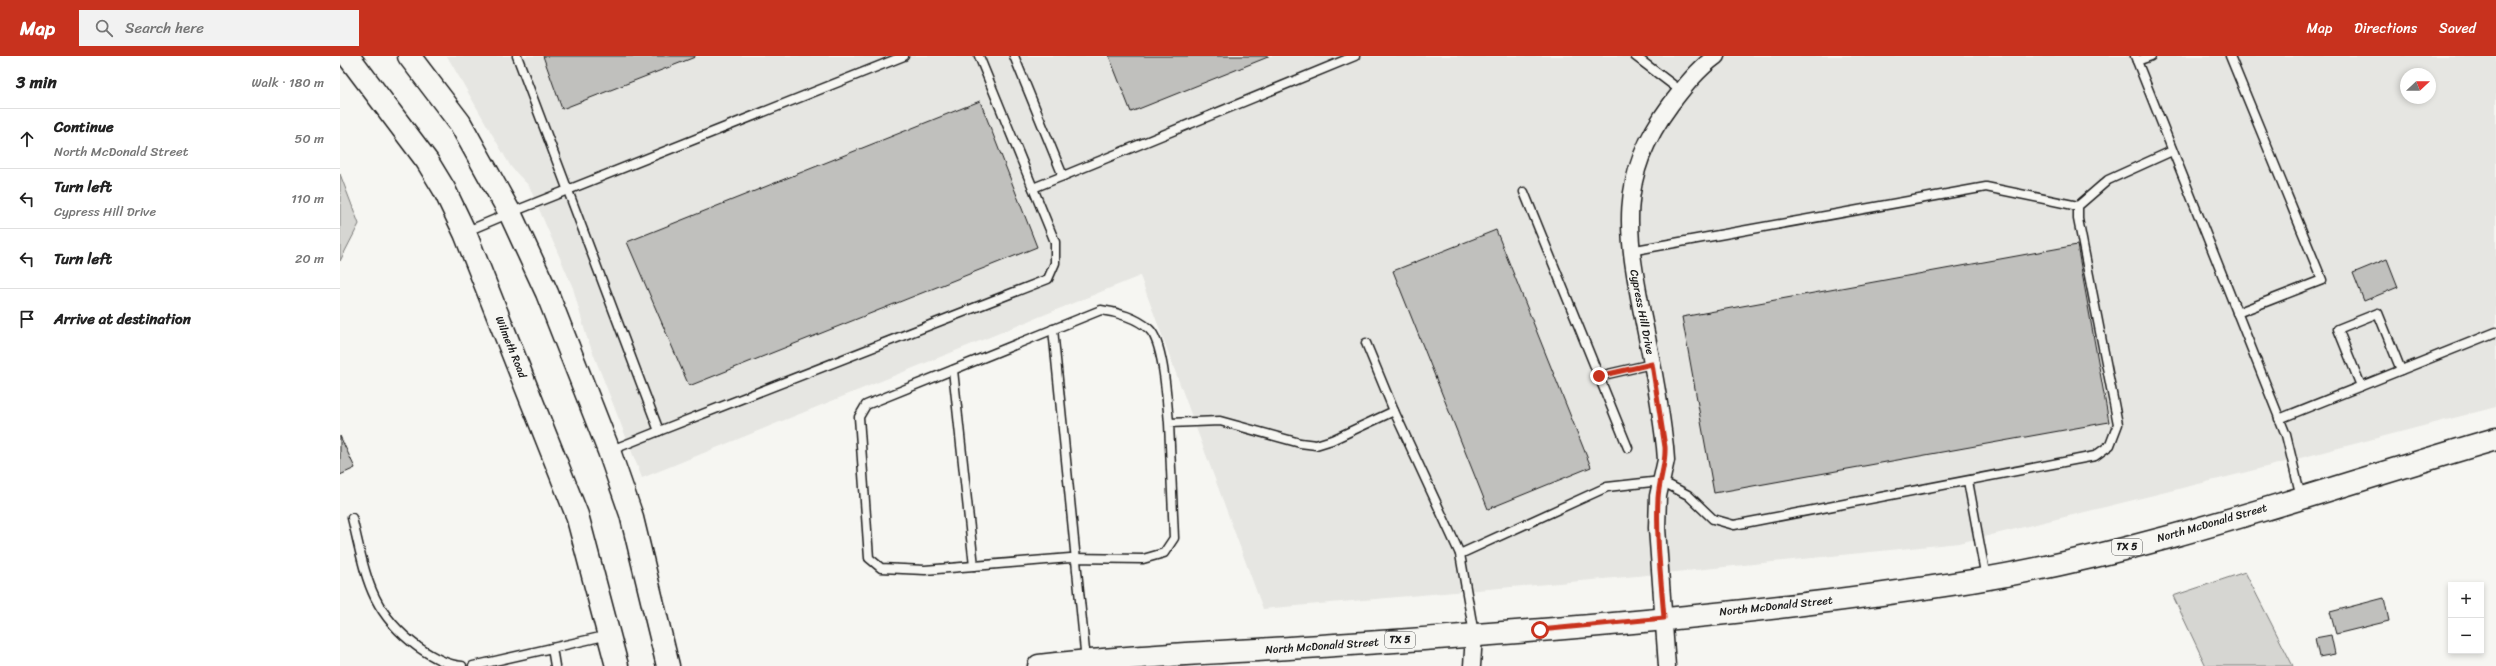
<!DOCTYPE html>
<html lang="en">
<head>
<meta charset="utf-8">
<style>
	:root { --surface:#fff; --page:#f2f2f2; --text:#222; --muted:#767676; --line:#e0e0e0; --accent:#c8321e }
	body { margin:0; font-family:Sriracha,sans-serif; background:var(--page); color:var(--text) }
	.controls { position:absolute; right:12px; bottom:12px; display:grid; overflow:hidden; border-radius:0px; box-shadow:0 2px 6px #0003 }
	.controls button { width:36px; height:36px; display:grid; place-items:center; padding:0; border:0; border-bottom:1px solid var(--line); background:var(--surface); color:var(--text); font:20px sans-serif }
	.compass { position:absolute; left:2060px; top:12px; width:36px; height:36px; border-radius:50%; background:var(--surface); box-shadow:0 2px 6px #0003; rotate:68deg }
	.stop { position:absolute; width:12px; height:12px; margin:-9px; border:3px solid #c8321e; border-radius:50%; background:#fff }
	.stop.end { background:#c8321e; border-color:#fff; box-shadow:0 1px 4px #0008 }
	.list { margin:0; padding:0; list-style:none }
	h2 { display:flex; justify-content:space-between; align-items:center; height:52px; margin:0; padding:0 16px; font-size:17px }
	h2 small { font-size:13px; font-weight:400; color:var(--muted) }
	.list li { display:grid; grid-template-columns:26px 1fr auto; gap:12px; align-items:center; box-sizing:border-box; height:60px; padding:0 16px; border-top:1px solid var(--line) }
	.list b { display:block; font-size:15px; white-space:nowrap }
	.list p { margin:0; font-size:13px; white-space:nowrap; color:var(--muted) }
	.list em { font-size:13px; font-style:normal; color:var(--muted) }
	.icon { flex:none; width:22px; height:22px; fill:none; stroke:currentColor; stroke-width:2; stroke-linecap:round; stroke-linejoin:round }
	.map { position:relative; flex:none; width:2156px; height:610px; overflow:hidden }
	header { display:flex; align-items:center; gap:24px; box-sizing:border-box; height:56px; padding:0 20px; background:var(--accent); color:#fff }
	header strong { font-size:19px }
	nav { display:flex; gap:22px; margin-inline-start:auto; font-size:14px }
	.search { width:280px; height:36px; background:var(--page); display:flex; align-items:center; gap:10px; box-sizing:border-box; padding:0 14px; border-radius:0px; color:var(--muted); font-size:15px }
	main { display:flex }
	aside { flex:1; background:var(--surface) }
	.map>svg:first-child { display:block }
	.built { fill:#e6e6e2; fill-rule:evenodd }
	.green { fill:#d6d6d2; stroke:#797977 }
	.building { fill:#c0c0bd; stroke:#1c1c1c }
	.lines { fill:none; stroke-linecap:round; stroke-linejoin:round }
	.lane-casing { stroke:#1c1c1c; stroke-width:11 }
	.street-casing { stroke:#1c1c1c; stroke-width:19 }
	.secondary-casing { stroke:#1c1c1c; stroke-width:25 }
	.primary-casing { stroke:#1c1c1c; stroke-width:25 }
	.lane { stroke:#f6f6f2; stroke-width:8 }
	.street { stroke:#f6f6f2; stroke-width:16 }
	.secondary { stroke:#f6f6f2; stroke-width:22 }
	.primary { stroke:#f6f6f2; stroke-width:22 }
	.route { stroke:#c8321e; stroke-width:5 }
	.labels { text-anchor:middle; dominant-baseline:central; stroke-width:3; stroke-linejoin:round; paint-order:stroke }
	.shield { fill:#f6f6f2; stroke:#5d5d5c; stroke-width:1 }
	.shield-label { font-size:10px; font-weight:bold; fill:#1c1c1c }
	.street-label { font-size:11px; fill:#1c1c1c; stroke:#f6f6f2 }
</style>
</head>
<body>
<header>
<strong>Map</strong>
<div class="search"><svg class="icon" aria-label="search" viewBox="0 0 24 24"><circle cx="10" cy="10" r="6"/><path d="M15 15l6 6"/></svg>Search here</div>
<nav><a>Map</a><a>Directions</a><a>Saved</a></nav>
</header>
<main>
<aside>
<h2>3 min<small>Walk · 180 m</small></h2>
<ul class="list">
<li><svg class="icon" aria-label="ahead" viewBox="0 0 24 24"><path d="M12 20V5M6 11l6-6 6 6"/></svg><div><b>Continue</b><p>North McDonald Street</p></div><em>50 m</em></li>
<li><svg class="icon" aria-label="left" viewBox="0 0 24 24"><path d="M17 20v-9H6M10 6l-5 5 5 5"/></svg><div><b>Turn left</b><p>Cypress Hill Drive</p></div><em>110 m</em></li>
<li><svg class="icon" aria-label="left" viewBox="0 0 24 24"><path d="M17 20v-9H6M10 6l-5 5 5 5"/></svg><div><b>Turn left</b></div><em>20 m</em></li>
<li><svg class="icon" aria-label="arrive" viewBox="0 0 24 24"><path d="M6 21V4h12l-3 4 3 4H6"/></svg><div><b>Arrive at destination</b></div></li>
</ul>
</aside>
<div class="map">
<svg width="2156" height="610" viewBox="0 0 2156 610">
	<rect width="100%" height="100%" fill="#f6f6f2"/>
	<filter id="ink" filterUnits="userSpaceOnUse"><feTurbulence type="fractalNoise" baseFrequency=".025" numOctaves="2"/><feDisplacementMap in="SourceGraphic" scale="8" xChannelSelector="R" yChannelSelector="G"/><feConvolveMatrix kernelMatrix="1 2 1 2 8 2 1 2 1" color-interpolation-filters="sRGB"/></filter>
	<g filter="url(#ink)">
		<!-- built -->
		<path class="built" d="M107,0h2049v351l-257,67 -280,69 -322,33 -374,33 -123,-333 -498,202 -56,-143 -13,-47 -44,-102 -18,-19zM2066,18h24v24h-24z"/>
		<!-- green -->
		<g class="green">
			<polygon points="0,118 19,168 0,205"/>
			<polygon points="1905,516 1953,610 1866,610 1833,540"/>
		</g>
		<!-- building -->
		<g class="building">
			<polygon points="203,0 355,0 355,1 222,53"/>
			<polygon points="769,0 928,0 928,1 791,56"/>
			<polygon points="640,45 697,191 349,330 287,186"/>
			<polygon points="1156,174 1251,411 1148,453 1053,215"/>
			<polygon points="1737,189 1769,366 1374,437 1342,261"/>
			<polygon points="2047,203 2058,231 2024,245 2013,217"/>
			<polygon points="0,380 15,412 0,419"/>
			<polygon points="2044,542 2049,565 1996,578 1990,556"/>
			<polygon points="1991,579 1995,598 1979,601 1975,582"/>
		</g>
		<g class="lines">
			<!-- lane casing -->
			<g class="lane-casing">
				<g id="lane">
					<polyline points="177,0 319,375 708,223 715,207 715,186 639,0"/>
					<polyline points="674,0 723,120 1015,0"/>
					<polyline points="1295,0 1341,35"/>
					<polyline points="1795,0 1946,379 1961,441"/>
					<polyline points="1890,0 1982,224 1897,257"/>
					<polyline points="1797,5 1811,0"/>
					<polyline points="693,132 723,120"/>
					<polyline points="1184,136 1288,392"/>
					<polyline points="125,176 170,157 564,0"/>
					<polyline points="1290,195 1646,131 1738,150"/>
					<polyline points="713,273 746,605"/>
					<polyline points="1026,287 1054,355 1120,498"/>
					<polyline points="613,314 634,510"/>
					<polyline points="1259,320 1312,308"/>
					<polyline points="2021,330 1998,273 2038,257 2061,314"/>
					<polyline points="1939,363 2156,276"/>
					<path d="M829,367l5,115 -10,15 -21,6 -73,-1 -145,12 -44,-2 -12,-10 -10,-141 7,-12 235,-95c16,2 36,8 48,19 15,13 18,74 20,94l51,-2 80,22 16,2 16,-5 62,-29"/>
					<polyline points="269,395 319,375"/>
					<polyline points="1628,425 1646,522"/>
					<path d="M12,462c14,56 16,92 66,129 13,9 28,18 44,19"/>
					<polyline points="1134,578 1120,498 1267,431 1321,425 1348,439 1373,463 1394,469 1755,400 1770,389 1778,368 1738,163 1738,150 1768,124 1832,95"/>
					<polyline points="212,592 215,610"/>
					<polyline points="133,610 269,579"/>
				</g>
			</g>
			<!-- street casing -->
			<g class="street-casing">
				<g id="street">
					<polyline points="1132,610 1134,579"/>
					<path d="M1327,610l-10,-138 1,-32 8,-36 -1,-13c-5,-44 -13,-86 -22,-129 -16,-83 -27,-140 28,-214 13,-17 27,-35 45,-48"/>
				</g>
			</g>
			<!-- secondary casing -->
			<g class="secondary-casing">
				<g id="secondary">
					<polyline points="8,0 87,105 104,133 125,177 237,459 277,610"/>
					<polyline points="69,0 120,67 170,157 207,237 269,395 291,458 328,610"/>
				</g>
			</g>
			<!-- primary casing -->
			<g class="primary-casing">
				<path id="primary" d="M699,610c98,-11 197,-14 296,-21 213,-14 426,-31 637,-64 179,-29 351,-92 524,-142"/>
			</g>
			<!-- lane -->
			<use href="#lane" class="lane"/>
			<!-- street -->
			<use href="#street" class="street"/>
			<!-- secondary -->
			<use href="#secondary" class="secondary"/>
			<!-- primary -->
			<use href="#primary" class="primary"/>
		</g>
	</g>
	<g class="lines" filter="url(#ink)">
		<!-- route -->
		<path class="route" d="M1200,574l124,-12c-3,-40 -8,-80 -6,-120 1,-18 8,-33 7,-51l-13,-83 -53,12"/>
	</g>
	<g class="labels">
		<!-- shield labels -->
		<g class="shield">
			<rect x="1772" y="483" width="30" height="16" rx="3"/>
			<rect x="1045" y="576" width="30" height="16" rx="3"/>
		</g>
		<g class="shield-label">
			<text x="1787" y="491">TX 5</text>
			<text x="1060" y="584">TX 5</text>
		</g>
		<!-- street labels -->
		<g class="street-label">
			<text transform="translate(1302 256) rotate(79)">Cypress Hill Drive</text>
			<text transform="translate(171 291) rotate(68)">Wilmeth Road</text>
			<text transform="translate(1872 467) rotate(-16)">North McDonald Street</text>
			<text transform="translate(1436 550) rotate(-6)">North McDonald Street</text>
			<text transform="translate(982 590) rotate(-4)">North McDonald Street</text>
		</g>
	</g>
</svg>
<div class="controls">
<button>+</button>
<button>−</button>
</div>
<svg class="compass" viewBox="-18 -18 36 36"><path d="M0-13l5 13h-10z" fill="#e53935"/><path d="M0 13l5-13h-10z" fill="#767676"/></svg>
<div class="stop" style="left:1200px;top:574px"></div>
<div class="stop end" style="left:1259px;top:320px"></div>
</div>
</main>
</body>
</html>
